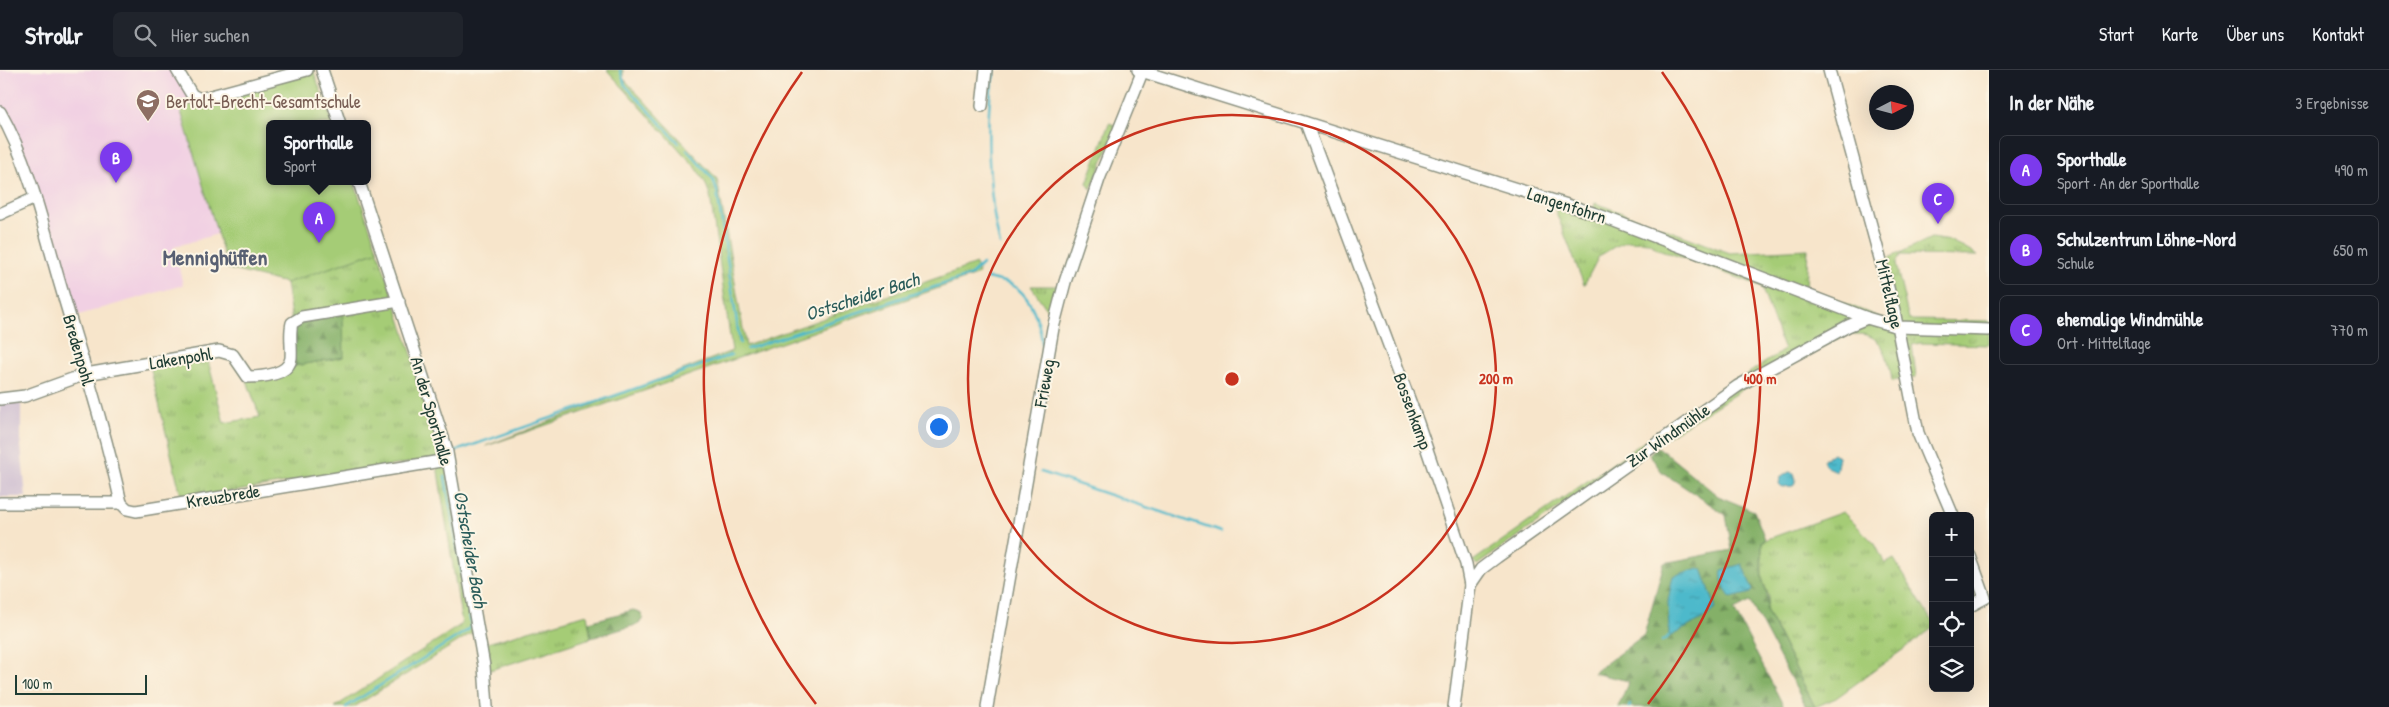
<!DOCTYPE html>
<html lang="de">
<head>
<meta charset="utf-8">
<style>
	:root { --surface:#171b24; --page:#20242c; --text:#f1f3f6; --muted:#9ea1a6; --line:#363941; --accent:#7c3aed }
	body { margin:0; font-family:"Patrick Hand",sans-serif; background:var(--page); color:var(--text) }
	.controls { position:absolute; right:15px; bottom:15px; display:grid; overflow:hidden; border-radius:8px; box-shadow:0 5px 20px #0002 }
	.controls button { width:45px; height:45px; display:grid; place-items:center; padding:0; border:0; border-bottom:1px solid var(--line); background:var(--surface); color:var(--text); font:25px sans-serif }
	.compass { position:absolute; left:1869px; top:15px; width:45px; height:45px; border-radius:50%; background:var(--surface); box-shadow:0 5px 20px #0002; rotate:84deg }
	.scale { position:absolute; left:15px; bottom:12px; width:132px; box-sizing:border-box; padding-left:5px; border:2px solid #1f3d34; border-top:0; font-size:14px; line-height:18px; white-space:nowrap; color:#1f3d34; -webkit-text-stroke:4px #fcf5e5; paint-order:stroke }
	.you { position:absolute; left:938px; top:356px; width:18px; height:18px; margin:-12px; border:4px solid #fff; border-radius:50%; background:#1a73e8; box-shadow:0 0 0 8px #1a73e833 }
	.badge { display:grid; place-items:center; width:32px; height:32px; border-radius:50%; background:var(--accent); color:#fff; font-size:16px; font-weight:700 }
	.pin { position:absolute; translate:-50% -41px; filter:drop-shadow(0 1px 2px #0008) }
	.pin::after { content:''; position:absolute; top:26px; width:18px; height:15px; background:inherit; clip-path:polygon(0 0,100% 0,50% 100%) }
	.popup { position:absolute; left:266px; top:50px; width:105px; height:65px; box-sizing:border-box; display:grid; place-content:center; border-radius:8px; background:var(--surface); filter:drop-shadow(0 1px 4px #0005); font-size:16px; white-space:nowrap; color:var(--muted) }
	.popup b { font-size:19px; color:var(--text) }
	.popup::after { content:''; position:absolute; left:50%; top:100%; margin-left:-10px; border:10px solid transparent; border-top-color:var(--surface) }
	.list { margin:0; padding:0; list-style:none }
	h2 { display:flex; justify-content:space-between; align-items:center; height:65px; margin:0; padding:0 20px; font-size:21px }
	h2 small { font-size:16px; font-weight:400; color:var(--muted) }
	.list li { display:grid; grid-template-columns:32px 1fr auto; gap:15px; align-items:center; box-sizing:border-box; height:70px; margin:0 10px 10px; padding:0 10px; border:1px solid var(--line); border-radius:8px }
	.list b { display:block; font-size:19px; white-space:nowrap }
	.list p { margin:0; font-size:16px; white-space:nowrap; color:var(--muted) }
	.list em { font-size:16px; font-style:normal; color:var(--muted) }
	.icon { flex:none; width:28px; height:28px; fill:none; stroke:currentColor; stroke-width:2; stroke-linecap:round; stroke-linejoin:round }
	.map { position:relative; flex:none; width:1989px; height:637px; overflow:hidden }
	header { display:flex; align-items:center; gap:30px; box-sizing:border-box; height:70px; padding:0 25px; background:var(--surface); border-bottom:1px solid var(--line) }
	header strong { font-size:24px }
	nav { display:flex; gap:28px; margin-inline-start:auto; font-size:18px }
	.search { width:350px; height:45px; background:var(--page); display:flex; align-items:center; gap:12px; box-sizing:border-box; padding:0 18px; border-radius:8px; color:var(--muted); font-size:19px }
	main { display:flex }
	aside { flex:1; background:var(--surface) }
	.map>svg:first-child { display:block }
	.built { fill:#f1d0e3 }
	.industrial { fill:#cebed1 }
	.grass { fill:url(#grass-tufts); stroke:#628455 }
	.forest { fill:url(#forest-firs); stroke:#52764e }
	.pitch { fill:#a5cc76; stroke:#628455 }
	.water { fill:url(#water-ripples); stroke:#367b80 }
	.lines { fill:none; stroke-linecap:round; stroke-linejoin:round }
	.stream { stroke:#4eb9cb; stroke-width:2.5 }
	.minor-casing { stroke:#8b9180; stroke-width:14 }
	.minor { stroke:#fff; stroke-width:11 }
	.ring { fill:none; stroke:#c8321e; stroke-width:2.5 }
	.labels { text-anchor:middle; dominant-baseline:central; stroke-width:4; stroke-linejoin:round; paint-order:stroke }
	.education-label { font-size:18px; fill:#785e54; stroke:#fcf5e5; text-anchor:start }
	.street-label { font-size:18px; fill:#1f3d34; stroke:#fcf5e5 }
	.water-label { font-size:19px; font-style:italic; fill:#2b5c5a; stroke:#fcf5e5 }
	.district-label { font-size:22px; font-weight:bold; fill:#586072; stroke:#fcf5e5 }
	.centre { fill:#c8321e; stroke:#fcf5e5; stroke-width:2.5 }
	.ring-label { font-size:15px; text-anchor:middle; font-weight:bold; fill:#c8321e; stroke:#fcf5e5; stroke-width:4; stroke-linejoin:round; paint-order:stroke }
</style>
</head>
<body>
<header>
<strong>Strollr</strong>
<div class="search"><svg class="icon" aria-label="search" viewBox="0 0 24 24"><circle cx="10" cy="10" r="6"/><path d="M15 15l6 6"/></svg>Hier suchen</div>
<nav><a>Start</a><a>Karte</a><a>Über uns</a><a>Kontakt</a></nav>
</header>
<main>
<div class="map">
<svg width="1989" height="637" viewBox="0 0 1989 637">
	<defs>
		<pattern id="grass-tufts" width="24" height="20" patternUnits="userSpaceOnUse" patternTransform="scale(1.25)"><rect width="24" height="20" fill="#a5cc76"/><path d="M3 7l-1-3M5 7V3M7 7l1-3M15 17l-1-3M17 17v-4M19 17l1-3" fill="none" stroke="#86a762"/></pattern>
		<pattern id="forest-firs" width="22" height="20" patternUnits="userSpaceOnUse" patternTransform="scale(1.25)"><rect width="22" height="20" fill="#84b067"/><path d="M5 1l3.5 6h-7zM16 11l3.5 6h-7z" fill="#6b9056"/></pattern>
		<pattern id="water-ripples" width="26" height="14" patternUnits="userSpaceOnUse" patternTransform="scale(1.25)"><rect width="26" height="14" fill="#4eb9cb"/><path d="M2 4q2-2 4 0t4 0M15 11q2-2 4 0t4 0" fill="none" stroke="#4098a6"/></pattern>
	</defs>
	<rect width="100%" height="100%" fill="#fcf5e5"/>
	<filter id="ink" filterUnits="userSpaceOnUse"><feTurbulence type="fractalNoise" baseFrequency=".02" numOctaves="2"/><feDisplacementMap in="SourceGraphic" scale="10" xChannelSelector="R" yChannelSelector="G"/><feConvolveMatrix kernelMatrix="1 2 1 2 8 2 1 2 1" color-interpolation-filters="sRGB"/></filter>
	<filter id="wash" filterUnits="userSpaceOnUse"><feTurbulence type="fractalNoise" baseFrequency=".0096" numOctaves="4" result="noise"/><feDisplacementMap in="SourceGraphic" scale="20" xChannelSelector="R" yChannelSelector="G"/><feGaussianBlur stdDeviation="1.12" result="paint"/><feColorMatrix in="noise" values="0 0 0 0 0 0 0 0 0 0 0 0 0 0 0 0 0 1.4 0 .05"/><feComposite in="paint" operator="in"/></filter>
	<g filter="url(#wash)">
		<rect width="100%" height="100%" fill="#f7e5cb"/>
		<!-- built -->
		<polygon class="built" points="0,0 175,0 194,34 180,39 217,164 174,177 183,215 72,247 0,38"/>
		<!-- industrial -->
		<polygon class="industrial" points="21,331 21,376 26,427 0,427 0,332"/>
		<!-- grass -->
		<g class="grass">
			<polygon points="607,0 623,0 623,8 717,109 746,276 976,194 979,204 486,376 732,281 710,125 705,112 697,99"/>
			<polygon points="1109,53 1118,56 1091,119 1087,113"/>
			<path d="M1595,133l135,50 78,-4 -2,39 80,32 13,3 -14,-63 46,-22 20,3 27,15 -78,-1 -4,9 13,56 80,1v24l-69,-2 -8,2 4,32 -24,4c-4,-31 -13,-54 -48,-45l-74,36 -174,110 -119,83 -4,-4 163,-114 148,-97 -23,-64 -103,-37 -9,-7 -21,-1 -14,6 -15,9 -15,29 -31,-81 39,11z"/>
			<polygon points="378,181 442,377 438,388 182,430 150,296 207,287 224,353 260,347 246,308 289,297 344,287 293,259 286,213"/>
			<polygon points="1031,216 1058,216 1050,244"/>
			<polygon points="437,395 446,395 475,561 354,637 335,637 462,554"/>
			<polygon points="1843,442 1875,474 1885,494 1894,489 1933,553 1933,558 1836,628 1815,637 1766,539 1769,527 1762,508 1762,471"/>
			<polygon points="587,544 591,568 487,601 484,574"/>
		</g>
		<!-- forest -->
		<g class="forest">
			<polygon points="343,244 344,287 289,297 295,253"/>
			<path d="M1658,377l60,49 36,15 11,28 -3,2c0,12 -2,25 0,37 3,15 8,14 4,32l49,97h-9l-56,-105 -16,8 50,97h-166l11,-26 -36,-8 51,-38 20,-72 68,-13 -6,-35 -64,-43 -13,-18z"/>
			<polygon points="633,540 640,542 643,548 639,554 591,568 589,552"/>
		</g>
		<!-- pitch -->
		<polygon class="pitch" points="313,0 333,54 270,54 270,112 354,112 378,181 286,213 228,199 180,38"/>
		<!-- water -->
		<g class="water">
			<polygon points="1833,383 1839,387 1836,402 1825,395 1823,390"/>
			<polygon points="1789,402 1794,403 1796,410 1793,416 1782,417 1779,414 1780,408"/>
			<path d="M1742,494l11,26 -2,3 -20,5c-6,-7 -11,-19 -9,-28z"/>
			<polygon points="1698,498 1702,499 1716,538 1707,546 1673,565 1669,566 1668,531 1673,506"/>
		</g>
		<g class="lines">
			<!-- stream -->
			<g class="stream">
				<polyline points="620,0 625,15 679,73"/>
				<path d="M995,0c-12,44 -6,131 5,175"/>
				<polyline points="687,80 713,109 717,121 740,273"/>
				<path d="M987,208c8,2 16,3 23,6 25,12 34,51 32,75"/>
				<polyline points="747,279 971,205 982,194"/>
				<polyline points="456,381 731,285"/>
				<polyline points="1041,402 1221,462"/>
				<polyline points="1662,571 1669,566"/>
				<polyline points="346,637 468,560 471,555 445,407"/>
				<polyline points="1629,637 1630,635"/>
			</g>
		</g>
	</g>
	<g filter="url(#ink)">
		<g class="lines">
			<!-- minor casing -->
			<g class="minor-casing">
				<g id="minor">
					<polyline points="177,0 192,25 200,29 307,0"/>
					<polyline points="322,0 340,54"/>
					<polyline points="1138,0 1596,144 1867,248 1898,257 1989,260"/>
					<polyline points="1829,0 1894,240 1918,363 1953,446"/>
					<polyline points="982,36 986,0"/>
					<path d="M0,42c30,53 43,114 60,172 21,72 45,145 61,219"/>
					<polyline points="1306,53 1418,353 1466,494 1470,515 1454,637"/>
					<polyline points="359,112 446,377 484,596 487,637"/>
					<polyline points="0,144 35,128"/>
					<path d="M0,329l25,-3 61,-22 133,-23 14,4 15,22c14,0 41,-2 43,-19 1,-12 -2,-24 1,-35l10,-6 97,-16"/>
					<polyline points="0,433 121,433 127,439 136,441 447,390"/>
					<polyline points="1970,486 1985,528 1970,536"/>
					<polyline points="1470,515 1481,499 1497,487 1738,316 1848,256 1867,248"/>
					<polyline points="987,637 1053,258 1065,212 1099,109 1143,0"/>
				</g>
			</g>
			<!-- minor -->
			<use href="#minor" class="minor"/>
		</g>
	</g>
	<!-- distance rings -->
	<g class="ring">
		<circle cx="1232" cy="309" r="264"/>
		<path d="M816 634A528 528 0 0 1 802 2M1662 2A528 528 0 0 1 1648 634"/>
	</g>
	<!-- icons -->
	<defs>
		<g id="school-pin" transform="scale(1.25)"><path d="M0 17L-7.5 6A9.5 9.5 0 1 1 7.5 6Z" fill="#8d6e63" stroke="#fcf5e5"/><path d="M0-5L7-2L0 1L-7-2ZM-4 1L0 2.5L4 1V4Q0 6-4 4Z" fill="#fff"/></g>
	</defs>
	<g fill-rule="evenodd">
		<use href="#school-pin" x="148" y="31"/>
	</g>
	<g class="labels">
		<!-- education labels -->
		<g class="education-label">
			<text x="166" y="31">Bertolt-Brecht-Gesamtschule</text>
		</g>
		<!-- street labels -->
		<g class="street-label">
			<text transform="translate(1567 135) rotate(18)">Langenfohrn</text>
			<text transform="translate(1890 224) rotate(77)">Mittelflage</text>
			<text transform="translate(79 280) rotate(74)">Bredenpohl</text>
			<text transform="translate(181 288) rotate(-9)">Lakenpohl</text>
			<text transform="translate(1044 313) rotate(-80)">Frieweg</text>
			<text transform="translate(432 341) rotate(74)">An der Sporthalle</text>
			<text transform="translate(1413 341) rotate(70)">Bossenkamp</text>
			<text transform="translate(1668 365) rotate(-35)">Zur Windmühle</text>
			<text transform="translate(223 426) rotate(-9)">Kreuzbrede</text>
		</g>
		<!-- water labels -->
		<g class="water-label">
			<text transform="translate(862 226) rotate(-18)">Ostscheider Bach</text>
			<text transform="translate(471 479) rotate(80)">Ostscheider Bach</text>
		</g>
		<!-- district labels -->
		<g class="district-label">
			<text x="215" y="187">Mennighüffen</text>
		</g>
	</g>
	<circle cx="1232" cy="309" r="8" class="centre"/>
	<g class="ring-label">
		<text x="1496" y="314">200 m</text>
		<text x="1760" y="314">400 m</text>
	</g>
</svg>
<div class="controls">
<button>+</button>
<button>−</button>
<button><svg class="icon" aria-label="locate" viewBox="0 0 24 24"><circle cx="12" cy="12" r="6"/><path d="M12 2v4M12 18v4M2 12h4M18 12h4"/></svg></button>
<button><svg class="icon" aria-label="layers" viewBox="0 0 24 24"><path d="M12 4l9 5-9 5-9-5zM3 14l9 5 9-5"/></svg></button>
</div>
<svg class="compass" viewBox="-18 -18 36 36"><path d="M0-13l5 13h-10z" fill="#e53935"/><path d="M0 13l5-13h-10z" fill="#9ea1a6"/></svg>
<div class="scale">100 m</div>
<div class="you"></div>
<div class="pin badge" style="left:319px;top:173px">A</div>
<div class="popup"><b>Sporthalle</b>Sport</div>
<div class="pin badge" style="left:116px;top:113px">B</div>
<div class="pin badge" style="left:1938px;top:154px">C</div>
</div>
<aside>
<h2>In der Nähe<small>3 Ergebnisse</small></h2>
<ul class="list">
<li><span class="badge">A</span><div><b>Sporthalle</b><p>Sport · An der Sporthalle</p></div><em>490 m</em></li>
<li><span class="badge">B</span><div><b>Schulzentrum Löhne-Nord</b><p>Schule</p></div><em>650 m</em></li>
<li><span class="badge">C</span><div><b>ehemalige Windmühle</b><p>Ort · Mittelflage</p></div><em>770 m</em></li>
</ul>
</aside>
</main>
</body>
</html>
